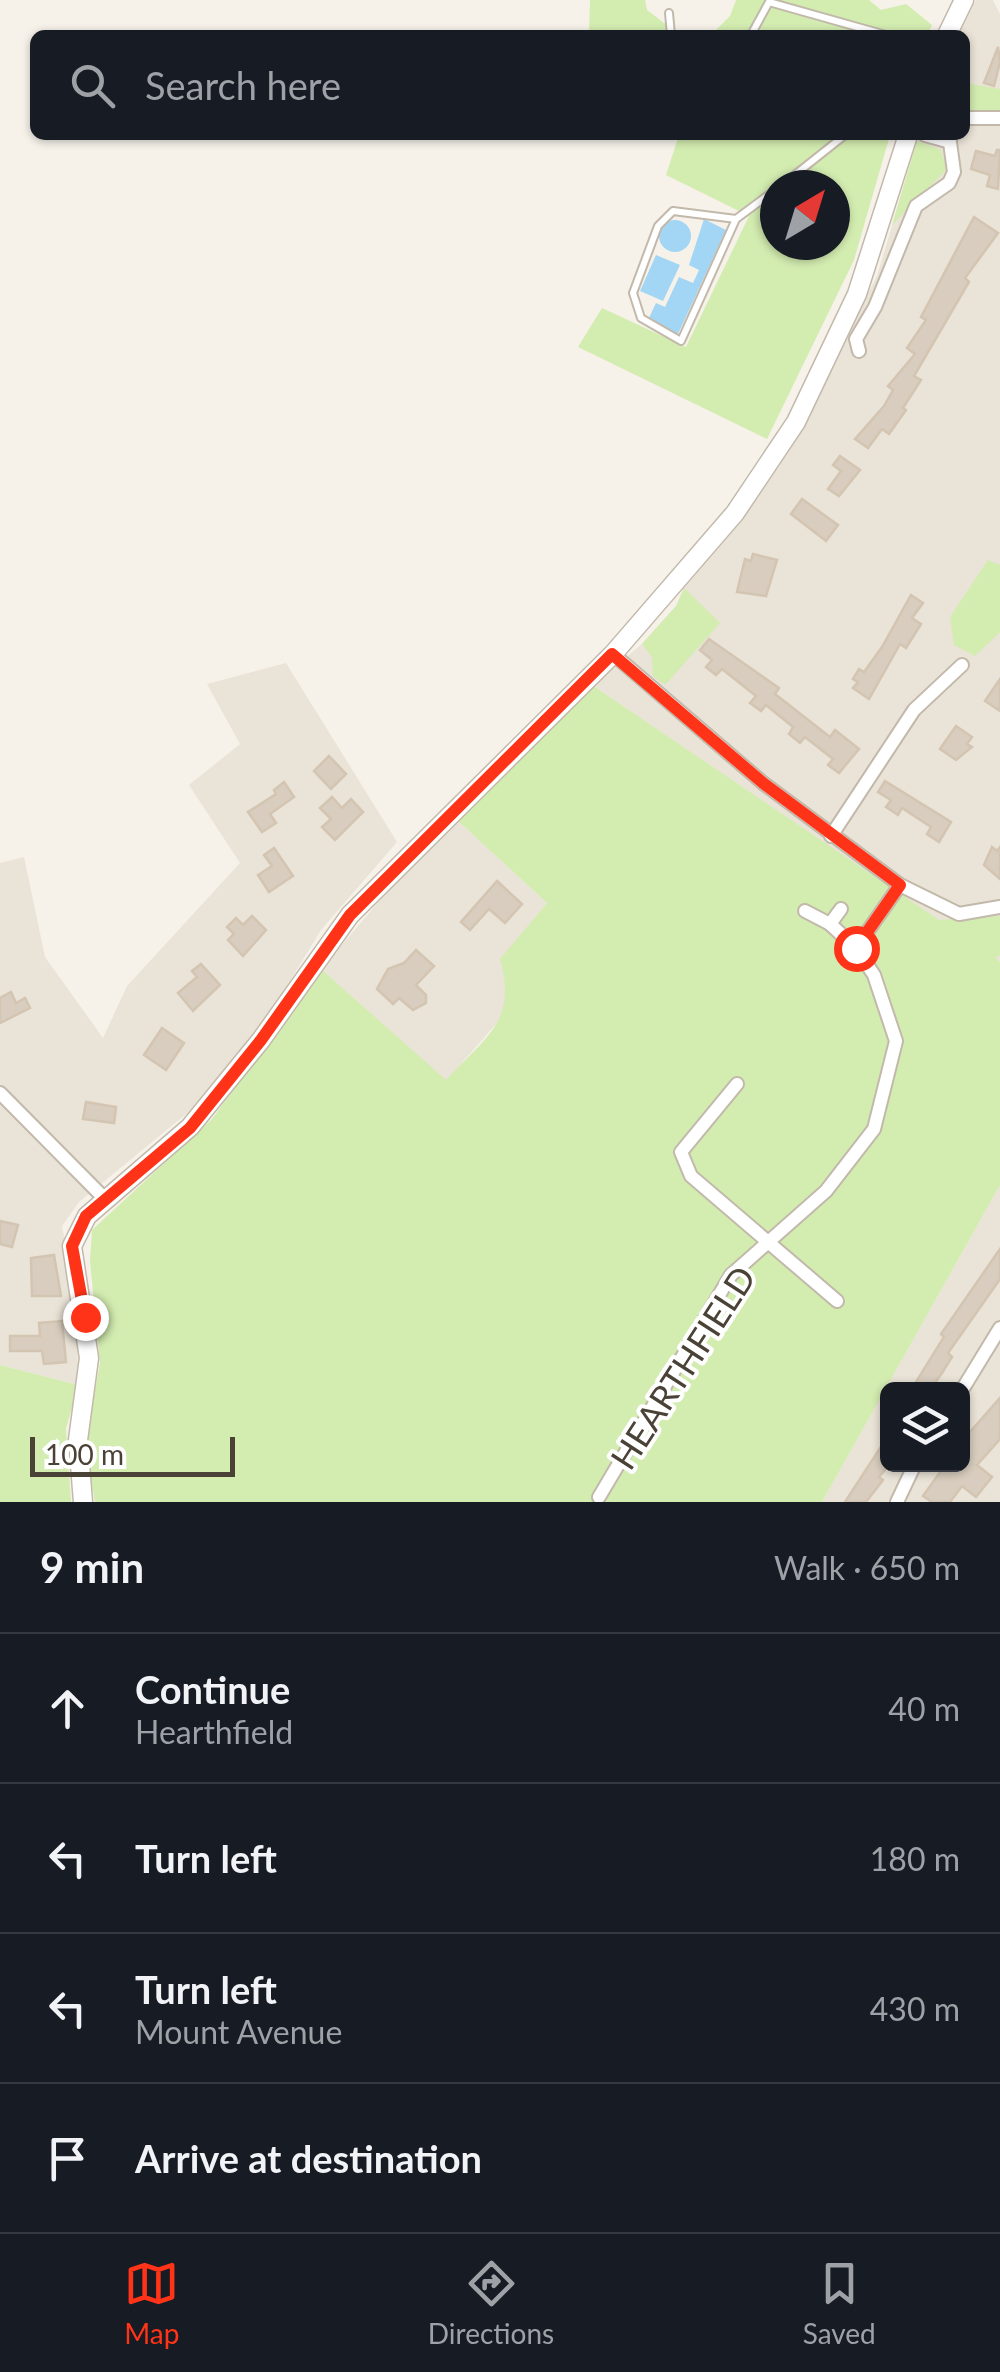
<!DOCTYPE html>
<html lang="en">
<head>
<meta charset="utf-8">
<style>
	:root { --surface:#171b24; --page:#20242c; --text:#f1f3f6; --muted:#9ea1a6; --line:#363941; --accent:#ff3317 }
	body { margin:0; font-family:Lato,sans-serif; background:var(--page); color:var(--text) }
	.controls { position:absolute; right:30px; bottom:30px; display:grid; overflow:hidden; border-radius:15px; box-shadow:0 2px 8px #0004 }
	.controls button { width:90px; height:90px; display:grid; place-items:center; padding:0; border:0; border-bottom:2px solid var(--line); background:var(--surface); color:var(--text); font:50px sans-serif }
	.compass { position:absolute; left:760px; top:170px; width:90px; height:90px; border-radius:50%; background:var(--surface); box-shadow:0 2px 8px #0004; rotate:38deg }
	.scale { position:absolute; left:30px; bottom:25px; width:205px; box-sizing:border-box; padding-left:10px; border:5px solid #4a4237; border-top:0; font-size:28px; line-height:35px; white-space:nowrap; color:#4a4237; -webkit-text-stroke:8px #fff; paint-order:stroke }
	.stop { position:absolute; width:30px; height:30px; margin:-22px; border:8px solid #ff3317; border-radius:50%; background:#fff }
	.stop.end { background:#ff3317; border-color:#fff; box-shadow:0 2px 10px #0008 }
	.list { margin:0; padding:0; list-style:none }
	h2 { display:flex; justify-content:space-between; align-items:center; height:130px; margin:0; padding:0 40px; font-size:42px }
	h2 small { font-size:32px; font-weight:400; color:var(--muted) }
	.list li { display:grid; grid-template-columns:65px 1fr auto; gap:30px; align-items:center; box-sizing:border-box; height:150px; padding:0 40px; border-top:2px solid var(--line) }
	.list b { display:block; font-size:38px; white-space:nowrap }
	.list p { margin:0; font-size:32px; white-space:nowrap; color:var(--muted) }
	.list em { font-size:32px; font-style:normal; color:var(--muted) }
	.icon { flex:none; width:55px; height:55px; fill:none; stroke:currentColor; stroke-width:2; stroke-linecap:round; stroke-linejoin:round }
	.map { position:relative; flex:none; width:1000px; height:1502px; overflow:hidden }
	.search { position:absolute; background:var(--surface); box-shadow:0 2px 8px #0004; left:30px; right:30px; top:30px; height:110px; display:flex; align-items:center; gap:25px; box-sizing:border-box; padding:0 35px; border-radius:15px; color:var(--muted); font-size:38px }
	.sheet { height:730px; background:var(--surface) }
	nav { display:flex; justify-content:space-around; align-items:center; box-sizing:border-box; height:140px; border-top:2px solid var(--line); background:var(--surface); font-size:28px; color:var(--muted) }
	nav a { display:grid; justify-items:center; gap:5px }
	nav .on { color:var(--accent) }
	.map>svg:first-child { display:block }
	.residential { fill:#eae3d7; fill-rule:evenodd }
	.green { fill:#d3ecb0; fill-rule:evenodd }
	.water { fill:#a3d6f5 }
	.building { fill:#d8cdbe; stroke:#d3c5b1; stroke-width:2.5 }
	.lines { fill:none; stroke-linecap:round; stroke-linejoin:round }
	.service-casing { stroke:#c2b9ab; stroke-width:10 }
	.minor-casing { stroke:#c2b9ab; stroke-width:16 }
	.tertiary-casing { stroke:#c2b9ab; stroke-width:21 }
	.service { stroke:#fff; stroke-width:6 }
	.minor { stroke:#fff; stroke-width:12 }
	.tertiary { stroke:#fff; stroke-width:18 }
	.route { stroke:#ff3317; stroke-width:12 }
	.labels { text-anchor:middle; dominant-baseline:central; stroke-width:8; stroke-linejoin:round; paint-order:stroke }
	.street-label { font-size:35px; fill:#4a4237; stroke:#fff }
</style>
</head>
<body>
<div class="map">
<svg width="1000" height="1502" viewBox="0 0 1000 1502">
	<rect width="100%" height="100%" fill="#f6f2ea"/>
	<!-- residential -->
	<g class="residential">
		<polygon points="976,0 993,0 1000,14 1000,962 592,685 642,644 676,606 684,588 779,466 877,276 919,135 965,135 965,35 958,35"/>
		<polygon points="286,663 397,842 321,930 260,1030 191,1110 79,1202 62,1226 77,1311 78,1385 0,1365 0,863 24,857 45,957 103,1038 127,986 240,863 189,785 240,744 207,684"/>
		<polygon points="457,820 547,903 501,959 507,984 504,1015 446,1081 321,969 407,869"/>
		<path d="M1000,1185v317h-178zM888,1390h74v74h-74z"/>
	</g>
	<!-- green -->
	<g class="green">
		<polygon points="590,0 645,0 647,10 680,35 589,35"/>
		<polygon points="736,0 869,0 881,10 906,4 932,25 927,35 711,35 730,16"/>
		<polygon points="965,83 1000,89 1000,111 965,112"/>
		<path d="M679,135h211l-36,125 -87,179 -189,-92 24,-39 84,39 63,-131 -83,-41zM775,185h60v60h-60z"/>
		<polygon points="917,141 941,150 947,169 892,225"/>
		<polygon points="988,560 1000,565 1000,632 975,656 954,645 950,617"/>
		<polygon points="684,588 720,623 665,685 653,676 652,657 642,644 676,606"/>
		<path d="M592,685l347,235 61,-4v39l-5,3 5,4v223l-178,317h-727l-10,-56 15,-83 -10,-102 2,-31 120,-111 109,-150 125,111c39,-43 72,-58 54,-121l47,-56 -90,-83z"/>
		<polygon points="0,1365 78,1385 66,1429 71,1502 0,1502"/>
	</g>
	<!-- water -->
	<g class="water">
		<polygon points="704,219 726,230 678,334 648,320 656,303 665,307 679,277 693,283 699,270 689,265"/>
		<circle cx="675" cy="236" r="16"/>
		<polygon points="656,255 680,265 663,301 640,291"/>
	</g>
	<!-- building -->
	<g class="building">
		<polygon points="998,47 1000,62 994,86 984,83"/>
		<polygon points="997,150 1000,150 998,189 987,186 990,175 971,169 976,151 995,156"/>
		<polygon points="974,217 998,233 965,278 969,282 914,376 921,380 903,408 906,410 889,434 882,429 868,448 855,439 884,406 893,390 888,386 915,354 907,348 926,320 921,317"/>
		<polygon points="840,456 860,470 839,496 828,489 841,471 833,465"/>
		<polygon points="802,499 838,525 826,541 791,514"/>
		<polygon points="753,554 777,560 766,596 737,592 745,559 751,561"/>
		<polygon points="911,595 923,603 912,618 921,624 906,648 900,644 869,699 853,688 858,682 853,679 859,669 864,672 882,647"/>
		<polygon points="709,639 779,688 775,694 830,737 835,730 859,749 839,773 828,765 833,759 805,737 800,743 789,734 793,727 782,718 766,705 761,711 750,703 756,696 722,669 716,675 706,667 712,660 700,650"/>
		<polygon points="1000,679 1000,711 985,701"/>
		<polygon points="956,726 972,737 967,744 972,747 956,760 940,749"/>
		<polygon points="329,756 346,774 331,789 314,771"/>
		<polygon points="885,781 951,822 939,842 927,834 931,827 902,808 898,815 886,807 891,800 878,792"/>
		<polygon points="284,782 294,797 270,814 276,823 262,832 248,812 276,794 274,790"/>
		<polygon points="332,797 342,808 351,799 363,812 335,840 322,827 331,819 320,808"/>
		<polygon points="992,847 997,851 1000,847 1000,879 984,865"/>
		<polygon points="274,848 293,876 269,892 258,875 272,866 264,855"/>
		<polygon points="497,881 522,904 505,923 489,909 470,930 461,922"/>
		<polygon points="252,916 266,930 243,956 228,940 234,934 227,927 236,918 243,925"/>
		<polygon points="416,950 434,966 416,985 426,995 426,1003 413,1010 399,998 393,1004 377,989 388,969 404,963"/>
		<polygon points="201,964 220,985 193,1011 178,993 197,977 192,971"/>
		<polygon points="11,992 16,1003 25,998 30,1008 0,1023 0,998"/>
		<polygon points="162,1028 184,1043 166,1070 144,1055"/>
		<polygon points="86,1102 116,1107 114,1123 83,1119"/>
		<polygon points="0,1221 18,1225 12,1247 0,1244"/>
		<polygon points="1000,1249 1000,1279 948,1353 952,1357 942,1373 930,1390 911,1390 944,1337 941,1334"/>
		<polygon points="54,1255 61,1296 32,1296 31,1258"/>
		<polygon points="62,1321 66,1362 44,1364 42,1351 10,1351 10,1336 40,1336 39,1323"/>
		<polygon points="1000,1398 1000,1439 977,1465 992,1477 976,1497 962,1486 950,1502 932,1502 923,1496 946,1464 962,1464 962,1441"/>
		<polygon points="888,1436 888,1466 879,1477 883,1480 866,1502 845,1502"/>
	</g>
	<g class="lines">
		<!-- service casing -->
		<g class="service-casing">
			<g id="service">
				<polyline points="669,13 671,35"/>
				<polyline points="751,35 769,2 886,35"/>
				<polyline points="782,185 845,135"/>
				<polygon points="673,211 736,219 681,341 641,318 633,293 658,226"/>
				<polyline points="736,219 775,190"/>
			</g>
		</g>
		<!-- minor casing -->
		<g class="minor-casing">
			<g id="minor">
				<polyline points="965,118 1000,118"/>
				<polyline points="925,135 947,141"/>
				<polyline points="859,351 856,339 875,307 916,206 949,183 954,172 949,135"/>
				<polyline points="613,654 763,783 900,885 959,914 1000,907"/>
				<polyline points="831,836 914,710 962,665"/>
				<polyline points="805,911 830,924 856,948 900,885"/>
				<polyline points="830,924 841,909"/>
				<polyline points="737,1084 681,1152 691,1176 837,1301"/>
				<polyline points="0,1093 105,1199"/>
				<polyline points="962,1390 1000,1328"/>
				<polyline points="599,1497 731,1275 826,1191 874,1129 896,1041 874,975 856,948"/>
				<polyline points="897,1502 915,1464"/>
			</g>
		</g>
		<!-- tertiary casing -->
		<g class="tertiary-casing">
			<g id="tertiary">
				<polyline points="947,35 964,0"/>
				<polyline points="83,1502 78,1440 89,1358 72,1246 87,1216 190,1127 261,1040 350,915 613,654 735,513 796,422 857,294 908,135"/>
			</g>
		</g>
		<!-- service -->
		<use href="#service" class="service"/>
		<!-- minor -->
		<use href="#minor" class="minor"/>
		<!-- tertiary -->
		<use href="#tertiary" class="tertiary"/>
	</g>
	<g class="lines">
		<!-- route -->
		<polyline class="route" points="85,1317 72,1246 86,1216 190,1128 261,1040 350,915 612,654 763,783 900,885 856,948"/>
	</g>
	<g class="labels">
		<!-- street labels -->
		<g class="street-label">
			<text transform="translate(682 1367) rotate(-57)">HEARTHFIELD</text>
		</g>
	</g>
</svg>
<div class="controls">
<button><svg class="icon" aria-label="layers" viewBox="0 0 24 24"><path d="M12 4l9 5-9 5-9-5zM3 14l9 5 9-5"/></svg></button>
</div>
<svg class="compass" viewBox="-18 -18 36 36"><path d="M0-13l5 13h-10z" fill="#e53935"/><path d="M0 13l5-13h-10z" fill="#9ea1a6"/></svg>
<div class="scale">100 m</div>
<div class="stop" style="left:856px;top:948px"></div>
<div class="stop end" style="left:85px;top:1317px"></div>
<div class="search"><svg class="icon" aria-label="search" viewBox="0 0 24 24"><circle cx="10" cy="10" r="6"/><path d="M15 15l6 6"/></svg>Search here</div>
</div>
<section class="sheet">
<h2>9 min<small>Walk · 650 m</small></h2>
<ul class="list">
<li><svg class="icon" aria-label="ahead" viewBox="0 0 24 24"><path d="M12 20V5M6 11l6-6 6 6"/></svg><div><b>Continue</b><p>Hearthfield</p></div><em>40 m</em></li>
<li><svg class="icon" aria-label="left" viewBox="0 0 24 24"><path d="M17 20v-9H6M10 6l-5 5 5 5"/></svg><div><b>Turn left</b></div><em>180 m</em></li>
<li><svg class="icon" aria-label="left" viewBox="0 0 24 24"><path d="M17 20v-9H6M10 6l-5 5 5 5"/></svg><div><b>Turn left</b><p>Mount Avenue</p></div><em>430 m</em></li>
<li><svg class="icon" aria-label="arrive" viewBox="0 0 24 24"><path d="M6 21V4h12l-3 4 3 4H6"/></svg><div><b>Arrive at destination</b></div></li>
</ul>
</section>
<nav>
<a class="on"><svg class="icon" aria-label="map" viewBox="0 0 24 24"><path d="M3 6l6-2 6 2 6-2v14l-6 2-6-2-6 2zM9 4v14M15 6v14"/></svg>Map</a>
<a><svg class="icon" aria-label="directions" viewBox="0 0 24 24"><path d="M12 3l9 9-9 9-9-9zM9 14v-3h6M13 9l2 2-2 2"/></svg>Directions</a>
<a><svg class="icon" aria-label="saved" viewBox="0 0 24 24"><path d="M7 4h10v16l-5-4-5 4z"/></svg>Saved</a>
</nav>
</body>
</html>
